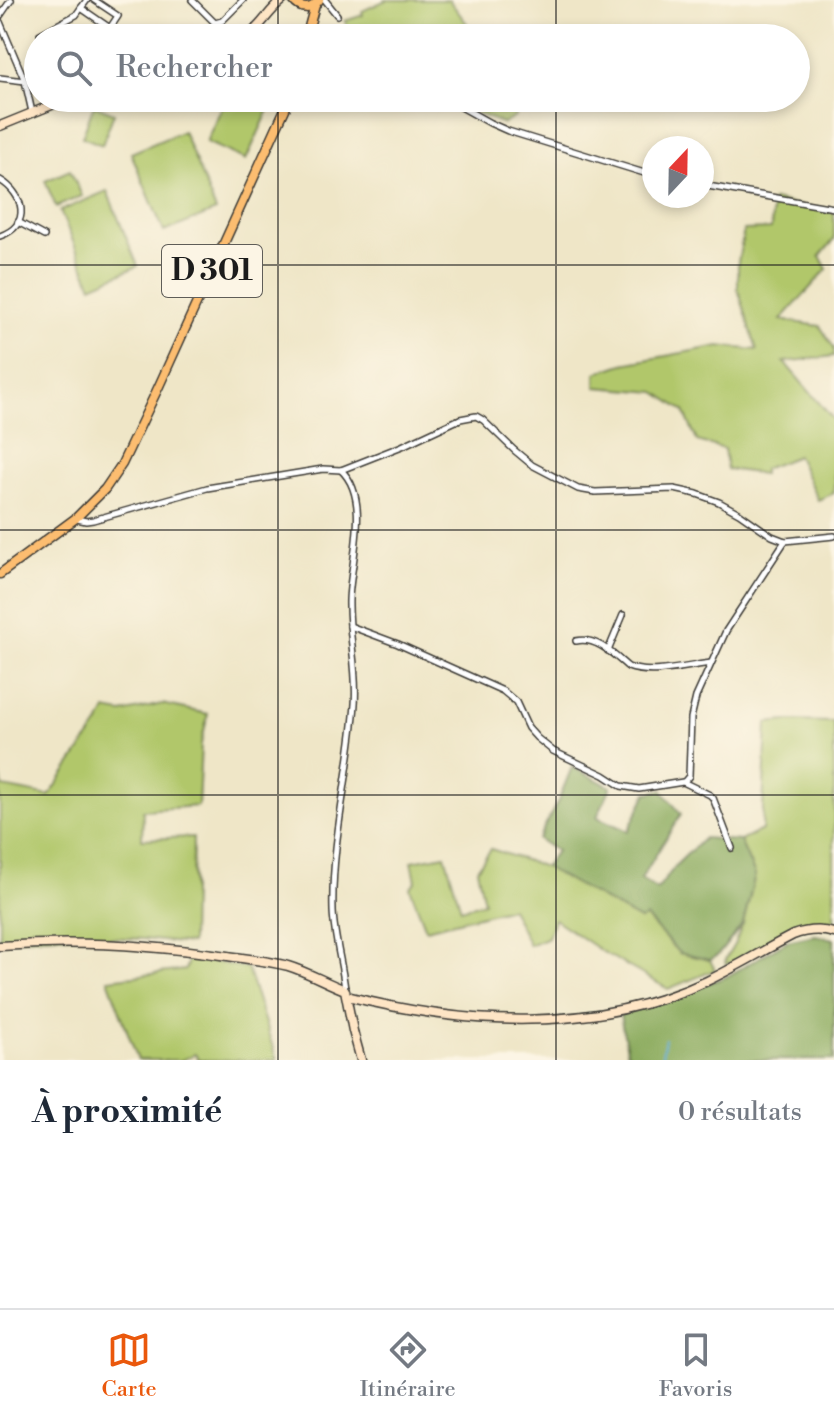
<!DOCTYPE html>
<html lang="fr">
<head>
<meta charset="utf-8">
<style>
	:root { --surface:#fff; --page:#f2f2f3; --text:#1f2937; --muted:#747a83; --line:#e0e1e3; --accent:#ea580c }
	body { margin:0; font-family:"Libre Bodoni",serif; background:var(--page); color:var(--text) }
	.compass { position:absolute; left:642px; top:136px; width:72px; height:72px; border-radius:50%; background:var(--surface); box-shadow:0 4px 12px #0003; rotate:22deg }
	.list { margin:0; padding:0; list-style:none }
	h2 { display:flex; justify-content:space-between; align-items:center; height:104px; margin:0; padding:0 32px; font-size:34px }
	h2 small { font-size:26px; font-weight:400; color:var(--muted) }
	.icon { flex:none; width:44px; height:44px; fill:none; stroke:currentColor; stroke-width:2; stroke-linecap:round; stroke-linejoin:round }
	.map { position:relative; flex:none; width:834px; height:1060px; overflow:hidden }
	.search { position:absolute; background:var(--surface); box-shadow:0 4px 12px #0003; left:24px; right:24px; top:24px; height:88px; display:flex; align-items:center; gap:20px; box-sizing:border-box; padding:0 28px; border-radius:44px; color:var(--muted); font-size:30px }
	.sheet { height:248px; background:var(--surface) }
	nav { display:flex; justify-content:space-around; align-items:center; box-sizing:border-box; height:112px; border-top:2px solid var(--line); background:var(--surface); font-size:22px; color:var(--muted) }
	nav a { display:grid; justify-items:center; gap:4px }
	nav .on { color:var(--accent) }
	.map>svg:first-child { display:block }
	.green { fill:#b1c76b; stroke:#667244; stroke-width:2 }
	.forest { fill:#8cac5f; stroke:#54643e; stroke-width:2 }
	.lines { fill:none; stroke-linecap:round; stroke-linejoin:round }
	.stream { stroke:#5bacd6; stroke-width:2 }
	.street-casing { stroke:#3c3a36; stroke-width:8 }
	.secondary-casing { stroke:#3c3a36; stroke-width:11 }
	.primary-casing { stroke:#3c3a36; stroke-width:11 }
	.street { stroke:#fff; stroke-width:5 }
	.secondary { stroke:#fee5c5; stroke-width:8 }
	.primary { stroke:#fcbd6f; stroke-width:8 }
	.grid { fill:none; stroke:#1c1c1c; stroke-width:2; stroke-opacity:0.55 }
	.labels { text-anchor:middle; dominant-baseline:central; stroke-width:8; stroke-linejoin:round; paint-order:stroke }
	.shield { fill:#fcf5e5; stroke:#5f5d58; stroke-width:2 }
	.shield-label { font-size:30px; font-weight:bold; fill:#1c1c1c }
</style>
</head>
<body>
<div class="map">
<svg width="834" height="1060" viewBox="0 0 834 1060">
	<rect width="100%" height="100%" fill="#fcf5e5"/>
	<filter id="ink" filterUnits="userSpaceOnUse"><feTurbulence type="fractalNoise" baseFrequency=".0125" numOctaves="2"/><feDisplacementMap in="SourceGraphic" scale="16" xChannelSelector="R" yChannelSelector="G"/><feConvolveMatrix kernelMatrix="1 2 1 2 8 2 1 2 1" color-interpolation-filters="sRGB"/></filter>
	<filter id="wash" filterUnits="userSpaceOnUse"><feTurbulence type="fractalNoise" baseFrequency=".006" numOctaves="4" result="noise"/><feDisplacementMap in="SourceGraphic" scale="32" xChannelSelector="R" yChannelSelector="G"/><feGaussianBlur stdDeviation="1.8" result="paint"/><feColorMatrix in="noise" values="0 0 0 0 0 0 0 0 0 0 0 0 0 0 0 0 0 1.4 0 .05"/><feComposite in="paint" operator="in"/></filter>
	<g filter="url(#wash)">
		<rect width="100%" height="100%" fill="#efe6c7"/>
		<!-- green -->
		<g class="green">
			<polygon points="386,0 449,0 478,38 351,38 345,21 363,15 362,11"/>
			<polygon points="226,98 267,98 273,101 246,160 206,142"/>
			<polygon points="454,98 516,98 515,117 503,124 478,113"/>
			<polygon points="94,105 114,113 102,145 82,137"/>
			<polygon points="183,131 216,211 164,232 131,153"/>
			<polygon points="70,170 82,196 56,207 45,181"/>
			<polygon points="107,191 138,266 92,286 60,211"/>
			<polygon points="773,200 834,213 834,240 820,256 827,269 781,320 820,326 834,348 834,356 784,362 834,420 834,493 818,500 797,456 763,469 763,474 727,469 724,449 697,441 684,411 656,392 596,387 596,373 623,364 719,346 757,350 738,289 738,262 744,230 771,229"/>
			<polygon points="162,704 208,714 201,744 198,806 143,810 142,839 193,837 191,944 143,939 55,935 0,941 0,774 3,787 49,796 100,722 106,710 122,713"/>
			<polygon points="787,721 834,722 834,930 823,926 797,926 726,965 725,960 735,943 743,924 755,875 740,841 762,830 767,723"/>
			<polygon points="491,849 545,867 640,920 646,917 679,953 710,960 715,970 668,989 601,951 554,919 548,937 529,945 511,908 426,929 410,888 416,881 412,861 445,855 461,909 484,902 477,869"/>
			<polygon points="189,957 247,968 277,1060 199,1060 195,1054 182,1060 138,1060 108,979 185,970"/>
		</g>
		<!-- forest -->
		<g class="forest">
			<polygon points="572,767 611,787 597,817 628,831 647,793 662,790 681,814 641,879 657,890 677,864 704,838 740,841 755,875 743,924 718,955 710,960 679,953 646,917 640,920 545,867 556,851 538,839 559,799"/>
			<polygon points="815,935 834,939 834,1060 610,1060 628,1055 620,1015 726,977 787,941"/>
		</g>
		<g class="lines">
			<!-- stream -->
			<polyline class="stream" points="661,1060 665,1039"/>
		</g>
	</g>
	<g filter="url(#ink)">
		<g class="lines">
			<!-- street casing -->
			<g class="street-casing">
				<g id="street">
					<polyline points="87,0 81,8 110,28 118,16 94,0"/>
					<polyline points="192,0 215,23 222,21 243,0"/>
					<polyline points="325,0 337,15"/>
					<polyline points="0,16 11,0"/>
					<polyline points="0,22 25,81 32,112"/>
					<polyline points="41,38 40,34 76,15 81,8"/>
					<polyline points="104,38 110,28"/>
					<polyline points="0,78 25,81"/>
					<polyline points="445,98 490,123 508,131 654,176"/>
					<path d="M0,180c24,14 32,45 0,56"/>
					<polyline points="702,185 834,208"/>
					<polyline points="18,222 44,236"/>
					<path d="M341,470c31,29 9,92 8,130 -1,35 9,69 6,104 -5,69 -24,137 -22,207 1,26 9,52 12,78"/>
					<polyline points="77,519 86,521 93,520 207,488 323,469 341,470 402,446 460,419 476,416 483,420 514,450 532,465 578,489 595,492 674,489 697,494 719,502 739,513 772,536 785,541 834,536"/>
					<polyline points="350,626 398,644 503,691 516,702 528,728 537,738 553,751 604,775 621,786 639,789 683,782 710,795 713,798 732,848"/>
					<path d="M576,641c20,-5 38,14 52,26 23,9 59,-1 83,-4"/>
					<polyline points="608,651 623,615"/>
					<polyline points="684,782 689,776 691,718 696,697 726,631 785,541"/>
				</g>
			</g>
			<!-- secondary casing -->
			<g class="secondary-casing">
				<g id="secondary">
					<path d="M245,38c16,-10 23,-27 38,-38"/>
					<polyline points="0,126 69,98"/>
					<path d="M0,946c75,-6 153,-1 228,10 20,3 41,5 60,10 20,6 38,17 57,24l8,41 8,29"/>
					<path d="M347,996c117,30 248,38 360,-15 29,-14 57,-31 86,-46 14,-5 27,-6 41,-2"/>
				</g>
			</g>
			<!-- primary casing -->
			<g class="primary-casing">
				<g id="primary">
					<path d="M293,0c7,10 19,11 26,0"/>
					<polyline points="306,38 315,5"/>
					<polyline points="0,574 76,518 105,489 122,464 159,386 290,98"/>
				</g>
			</g>
			<!-- street -->
			<use href="#street" class="street"/>
			<!-- secondary -->
			<use href="#secondary" class="secondary"/>
			<!-- primary -->
			<use href="#primary" class="primary"/>
		</g>
	</g>
	<!-- grid -->
	<path class="grid" d="M278,0v38M556,0v38M278,98v962M556,98v962M0,265h834M0,530h834M0,795h834"/>
	<g class="labels">
		<!-- shield labels -->
		<rect class="shield" x="162" y="245" width="100" height="52" rx="6"/>
		<g class="shield-label">
			<text x="212" y="271">D 301</text>
		</g>
	</g>
</svg>
<svg class="compass" viewBox="-18 -18 36 36"><path d="M0-13l5 13h-10z" fill="#e53935"/><path d="M0 13l5-13h-10z" fill="#747a83"/></svg>
<div class="search"><svg class="icon" aria-label="search" viewBox="0 0 24 24"><circle cx="10" cy="10" r="6"/><path d="M15 15l6 6"/></svg>Rechercher</div>
</div>
<section class="sheet">
<h2>À proximité<small>0 résultats</small></h2>
<ul class="list">
</ul>
</section>
<nav>
<a class="on"><svg class="icon" aria-label="map" viewBox="0 0 24 24"><path d="M3 6l6-2 6 2 6-2v14l-6 2-6-2-6 2zM9 4v14M15 6v14"/></svg>Carte</a>
<a><svg class="icon" aria-label="directions" viewBox="0 0 24 24"><path d="M12 3l9 9-9 9-9-9zM9 14v-3h6M13 9l2 2-2 2"/></svg>Itinéraire</a>
<a><svg class="icon" aria-label="saved" viewBox="0 0 24 24"><path d="M7 4h10v16l-5-4-5 4z"/></svg>Favoris</a>
</nav>
</body>
</html>
